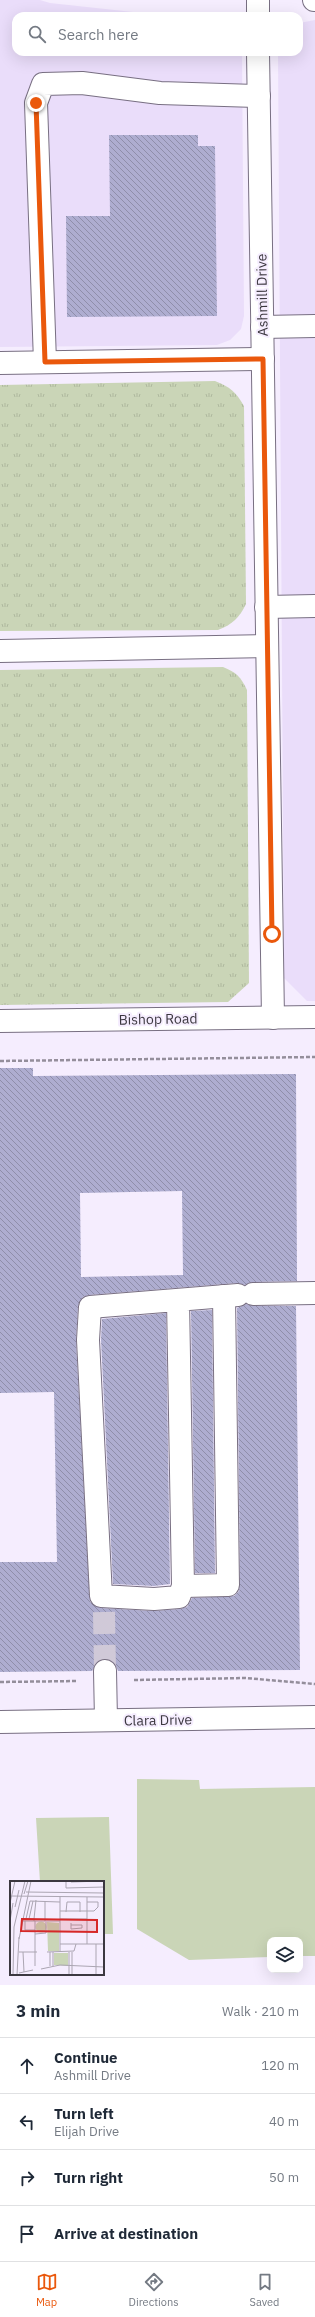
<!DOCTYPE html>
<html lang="en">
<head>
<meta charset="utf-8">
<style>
	:root { --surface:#fff; --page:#f6f6f7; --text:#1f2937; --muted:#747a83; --line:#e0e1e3; --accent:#ea580c }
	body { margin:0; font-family:"IBM Plex Sans",sans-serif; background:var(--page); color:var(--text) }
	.controls { position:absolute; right:12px; bottom:12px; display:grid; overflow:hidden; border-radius:8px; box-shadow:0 4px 16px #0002 }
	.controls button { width:36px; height:36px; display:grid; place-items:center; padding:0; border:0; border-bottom:1px solid var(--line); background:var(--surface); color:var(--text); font:20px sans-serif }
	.stop { position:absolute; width:12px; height:12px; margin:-9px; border:3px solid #ea580c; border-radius:50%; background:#fff }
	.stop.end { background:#ea580c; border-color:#fff; box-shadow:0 1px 4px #0008 }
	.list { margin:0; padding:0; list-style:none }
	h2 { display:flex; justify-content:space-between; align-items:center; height:52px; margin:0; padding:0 16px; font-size:17px }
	h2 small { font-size:13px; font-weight:400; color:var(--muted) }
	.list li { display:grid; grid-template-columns:26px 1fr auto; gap:12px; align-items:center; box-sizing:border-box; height:56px; padding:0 16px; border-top:1px solid var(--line) }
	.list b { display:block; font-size:15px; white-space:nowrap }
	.list p { margin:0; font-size:13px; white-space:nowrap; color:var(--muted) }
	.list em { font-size:13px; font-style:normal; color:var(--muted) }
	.icon { flex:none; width:22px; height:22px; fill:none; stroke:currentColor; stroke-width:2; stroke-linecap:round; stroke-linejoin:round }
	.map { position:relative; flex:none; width:315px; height:1985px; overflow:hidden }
	.search { position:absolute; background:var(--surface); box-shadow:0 4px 16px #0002; left:12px; right:12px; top:12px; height:44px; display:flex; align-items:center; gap:10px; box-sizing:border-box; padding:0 14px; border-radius:12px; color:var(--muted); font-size:15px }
	.sheet { height:276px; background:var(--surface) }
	nav { display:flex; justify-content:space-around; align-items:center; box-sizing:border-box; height:56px; border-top:1px solid var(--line); background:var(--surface); font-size:11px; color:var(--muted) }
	nav a { display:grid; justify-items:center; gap:2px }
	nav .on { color:var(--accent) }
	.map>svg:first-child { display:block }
	.built { fill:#eaddfa }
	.grass { fill:url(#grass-tufts) }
	.pitch { fill:#cad5b7 }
	.building { fill:url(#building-back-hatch); fill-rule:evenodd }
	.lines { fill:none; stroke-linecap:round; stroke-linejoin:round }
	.minor-tunnel { stroke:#d0c9d8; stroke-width:22; stroke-dasharray:22 11; stroke-linecap:butt }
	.minor-casing { stroke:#786f82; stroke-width:24 }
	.major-casing { stroke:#786f82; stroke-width:24 }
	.path { stroke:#948e9b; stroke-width:2.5; stroke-dasharray:4 2; stroke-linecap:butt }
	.minor { stroke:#fff; stroke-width:22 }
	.major { stroke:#fff; stroke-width:22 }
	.route { stroke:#ea580c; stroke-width:5 }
	.labels { text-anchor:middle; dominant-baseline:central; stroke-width:4; stroke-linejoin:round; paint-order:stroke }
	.street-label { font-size:14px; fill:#3c3840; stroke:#f5edfe }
	.inset-road { fill:none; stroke:#aba5b2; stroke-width:1 }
	.view { fill:#d62828; fill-opacity:0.15; stroke:#d62828; stroke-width:2 }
	.inset-edge { fill:none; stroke:#3c3840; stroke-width:2 }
</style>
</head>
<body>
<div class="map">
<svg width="315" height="1985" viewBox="0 0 315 1985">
	<defs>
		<pattern id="grass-tufts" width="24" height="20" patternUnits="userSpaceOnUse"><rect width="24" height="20" fill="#cad5b7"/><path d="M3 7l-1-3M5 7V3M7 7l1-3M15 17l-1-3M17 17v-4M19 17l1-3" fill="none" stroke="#aeb89e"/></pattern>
		<pattern id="building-back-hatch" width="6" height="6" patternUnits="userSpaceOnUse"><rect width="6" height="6" fill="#aeadd0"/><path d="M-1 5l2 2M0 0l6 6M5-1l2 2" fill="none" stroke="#8f8eaa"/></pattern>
	</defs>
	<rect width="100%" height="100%" fill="#f5edfe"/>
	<!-- built -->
	<g class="built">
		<polygon points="0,0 40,0 50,3 170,16 16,16 16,52 242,52 244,316 241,329 230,340 217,345 0,347"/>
		<polygon points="315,20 315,1001 307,1001 284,978 278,52 299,52 299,23"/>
	</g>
	<!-- grass -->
	<g class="grass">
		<path d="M215,381c15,6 21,11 29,25l2,198c-7,14 -13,20 -28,26l-218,1v-246z"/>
		<path d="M223,667c13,5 18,10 24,23l2,293 -21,19 -228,3v-335z"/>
	</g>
	<!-- pitch -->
	<g class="pitch">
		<polygon points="137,1779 199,1780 200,1789 315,1787 315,1956 300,1956 300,1940 270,1940 270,1957 189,1960 137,1929"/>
		<polygon points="109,1817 113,1934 103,1934 103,1882 40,1882 36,1818"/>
	</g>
	<!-- building -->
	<g class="building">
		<polygon points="109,135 198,135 198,146 215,146 217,316 67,317 66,216 110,216"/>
		<path d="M0,1068h33v8l263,-2 1,207 -44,1 -8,3 -8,-2 -148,12 -6,2 -5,9 -2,35 14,261 10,6 53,3 27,-2 7,-2 5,-9 42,-2 5,-5 1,-6 -3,-277 9,-4 7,2h43l4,364 -182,1 -3,-7 -10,-5 -7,2 -6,10 -92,1v-110h57l-3,-170 -54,1zM182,1191l1,84 -102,2 -1,-84z"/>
		<polygon points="212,1310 215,1573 195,1573 191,1311"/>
		<polygon points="166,1313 170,1584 154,1586 113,1584 101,1340 102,1319"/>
	</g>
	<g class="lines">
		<!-- minor-tunnel -->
		<polyline class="minor-tunnel" points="104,1612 105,1671"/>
		<!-- minor casing -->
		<g class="minor-casing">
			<g id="minor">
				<polyline points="258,16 258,0"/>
				<polyline points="258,52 273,1018"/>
				<polyline points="262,327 315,326"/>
				<polyline points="45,362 36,103 43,84 82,83 160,93 259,96"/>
				<polyline points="0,363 263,359"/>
				<polyline points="266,607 315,606"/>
				<polyline points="0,651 267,646"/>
				<polyline points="0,1021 315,1017"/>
				<polyline points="253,1294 315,1293"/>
				<polyline points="178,1300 183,1586 179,1597 154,1599 101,1596 88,1340 90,1307 238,1295"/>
				<polyline points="183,1586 228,1585 224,1296"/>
				<polyline points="105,1671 106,1720"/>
				<polyline points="0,1722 315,1717"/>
			</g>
		</g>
		<!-- major casing -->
		<g class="major-casing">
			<polyline id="major" points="314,0 315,0"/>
		</g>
		<!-- path -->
		<g class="path">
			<polyline points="0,1061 315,1057"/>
			<polyline points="134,1680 245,1678 315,1684"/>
			<polyline points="0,1682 77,1681"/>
		</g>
		<!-- minor -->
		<use href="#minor" class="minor"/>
		<!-- major -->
		<use href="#major" class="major"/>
	</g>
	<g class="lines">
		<!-- route -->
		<polyline class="route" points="36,103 45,362 263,359 272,934"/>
	</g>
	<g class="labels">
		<!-- street labels -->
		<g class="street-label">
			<text transform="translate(262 295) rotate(-91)">Ashmill Drive</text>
			<text transform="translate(158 1019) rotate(-1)">Bishop Road</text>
			<text transform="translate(158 1720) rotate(-1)">Clara Drive</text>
		</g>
	</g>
	<!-- overview -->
	<g transform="translate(10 1881)">
		<rect width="94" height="94" fill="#f5edfe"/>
		<path d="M25.5 46a5.5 5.5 0 1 1 11 0a5.5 5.5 0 1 1-11 0ZM37,41l12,1v28h-11z" fill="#cad5b7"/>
		<path d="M44,72h14v13l-14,-1z" fill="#cad5b7"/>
		<path class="inset-road" d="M56,0v7l38,-1M61,1l31,-1M16,11l78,1M14,13l4,-13M0,15l94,1M35,20v20M0,22l5,-22M5,26l4,-17M50,30h34l4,-4v-5h-11M56,31l1,-10h13v10M19,38l4,-18M24,38l2,-19M50,38h27M0,40l3,-18M13,40h37M15,40v9h10M24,40v-2h-8l4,-18 30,1M25,40v45M61,42v6l11,-1v-3h-11M25,53l11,-1v-11M9,58l12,-58M50,63h44M77,63v-47M9,71h18M13,71l1,20M37,71l27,-1 2,-7M50,71v-56M40,85v-14M43,85v-14M31,88l19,-4 44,2M9,92l14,-3M3,94l1,-48 11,-46M7,94l2,-38M59,94v-23M62,94v-23M86,94v-31"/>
		<path class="view" d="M12,38l75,1v12l-76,-1z"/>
		<rect width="94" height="94" class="inset-edge"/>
	</g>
</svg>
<div class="controls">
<button><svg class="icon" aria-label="layers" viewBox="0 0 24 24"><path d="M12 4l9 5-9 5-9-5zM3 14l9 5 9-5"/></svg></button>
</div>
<div class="stop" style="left:272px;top:934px"></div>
<div class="stop end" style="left:36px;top:103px"></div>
<div class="search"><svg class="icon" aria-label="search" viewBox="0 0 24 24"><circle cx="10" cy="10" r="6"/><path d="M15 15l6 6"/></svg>Search here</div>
</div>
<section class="sheet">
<h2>3 min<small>Walk · 210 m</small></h2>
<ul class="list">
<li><svg class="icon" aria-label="ahead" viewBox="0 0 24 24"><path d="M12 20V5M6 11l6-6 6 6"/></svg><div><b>Continue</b><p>Ashmill Drive</p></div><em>120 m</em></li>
<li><svg class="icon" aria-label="left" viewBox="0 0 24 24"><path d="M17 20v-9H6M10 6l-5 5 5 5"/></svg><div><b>Turn left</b><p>Elijah Drive</p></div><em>40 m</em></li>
<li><svg class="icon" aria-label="right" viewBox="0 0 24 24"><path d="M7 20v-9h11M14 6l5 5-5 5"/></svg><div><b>Turn right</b></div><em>50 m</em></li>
<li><svg class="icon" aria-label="arrive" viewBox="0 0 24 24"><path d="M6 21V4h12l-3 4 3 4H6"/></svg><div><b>Arrive at destination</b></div></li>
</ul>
</section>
<nav>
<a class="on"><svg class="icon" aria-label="map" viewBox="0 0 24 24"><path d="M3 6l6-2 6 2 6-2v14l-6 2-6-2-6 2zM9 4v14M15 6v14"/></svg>Map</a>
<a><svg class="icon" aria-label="directions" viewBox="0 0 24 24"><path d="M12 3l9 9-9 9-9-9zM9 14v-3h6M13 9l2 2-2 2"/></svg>Directions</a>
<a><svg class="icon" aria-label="saved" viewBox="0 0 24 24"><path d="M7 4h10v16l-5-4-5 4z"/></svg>Saved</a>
</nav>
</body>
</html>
